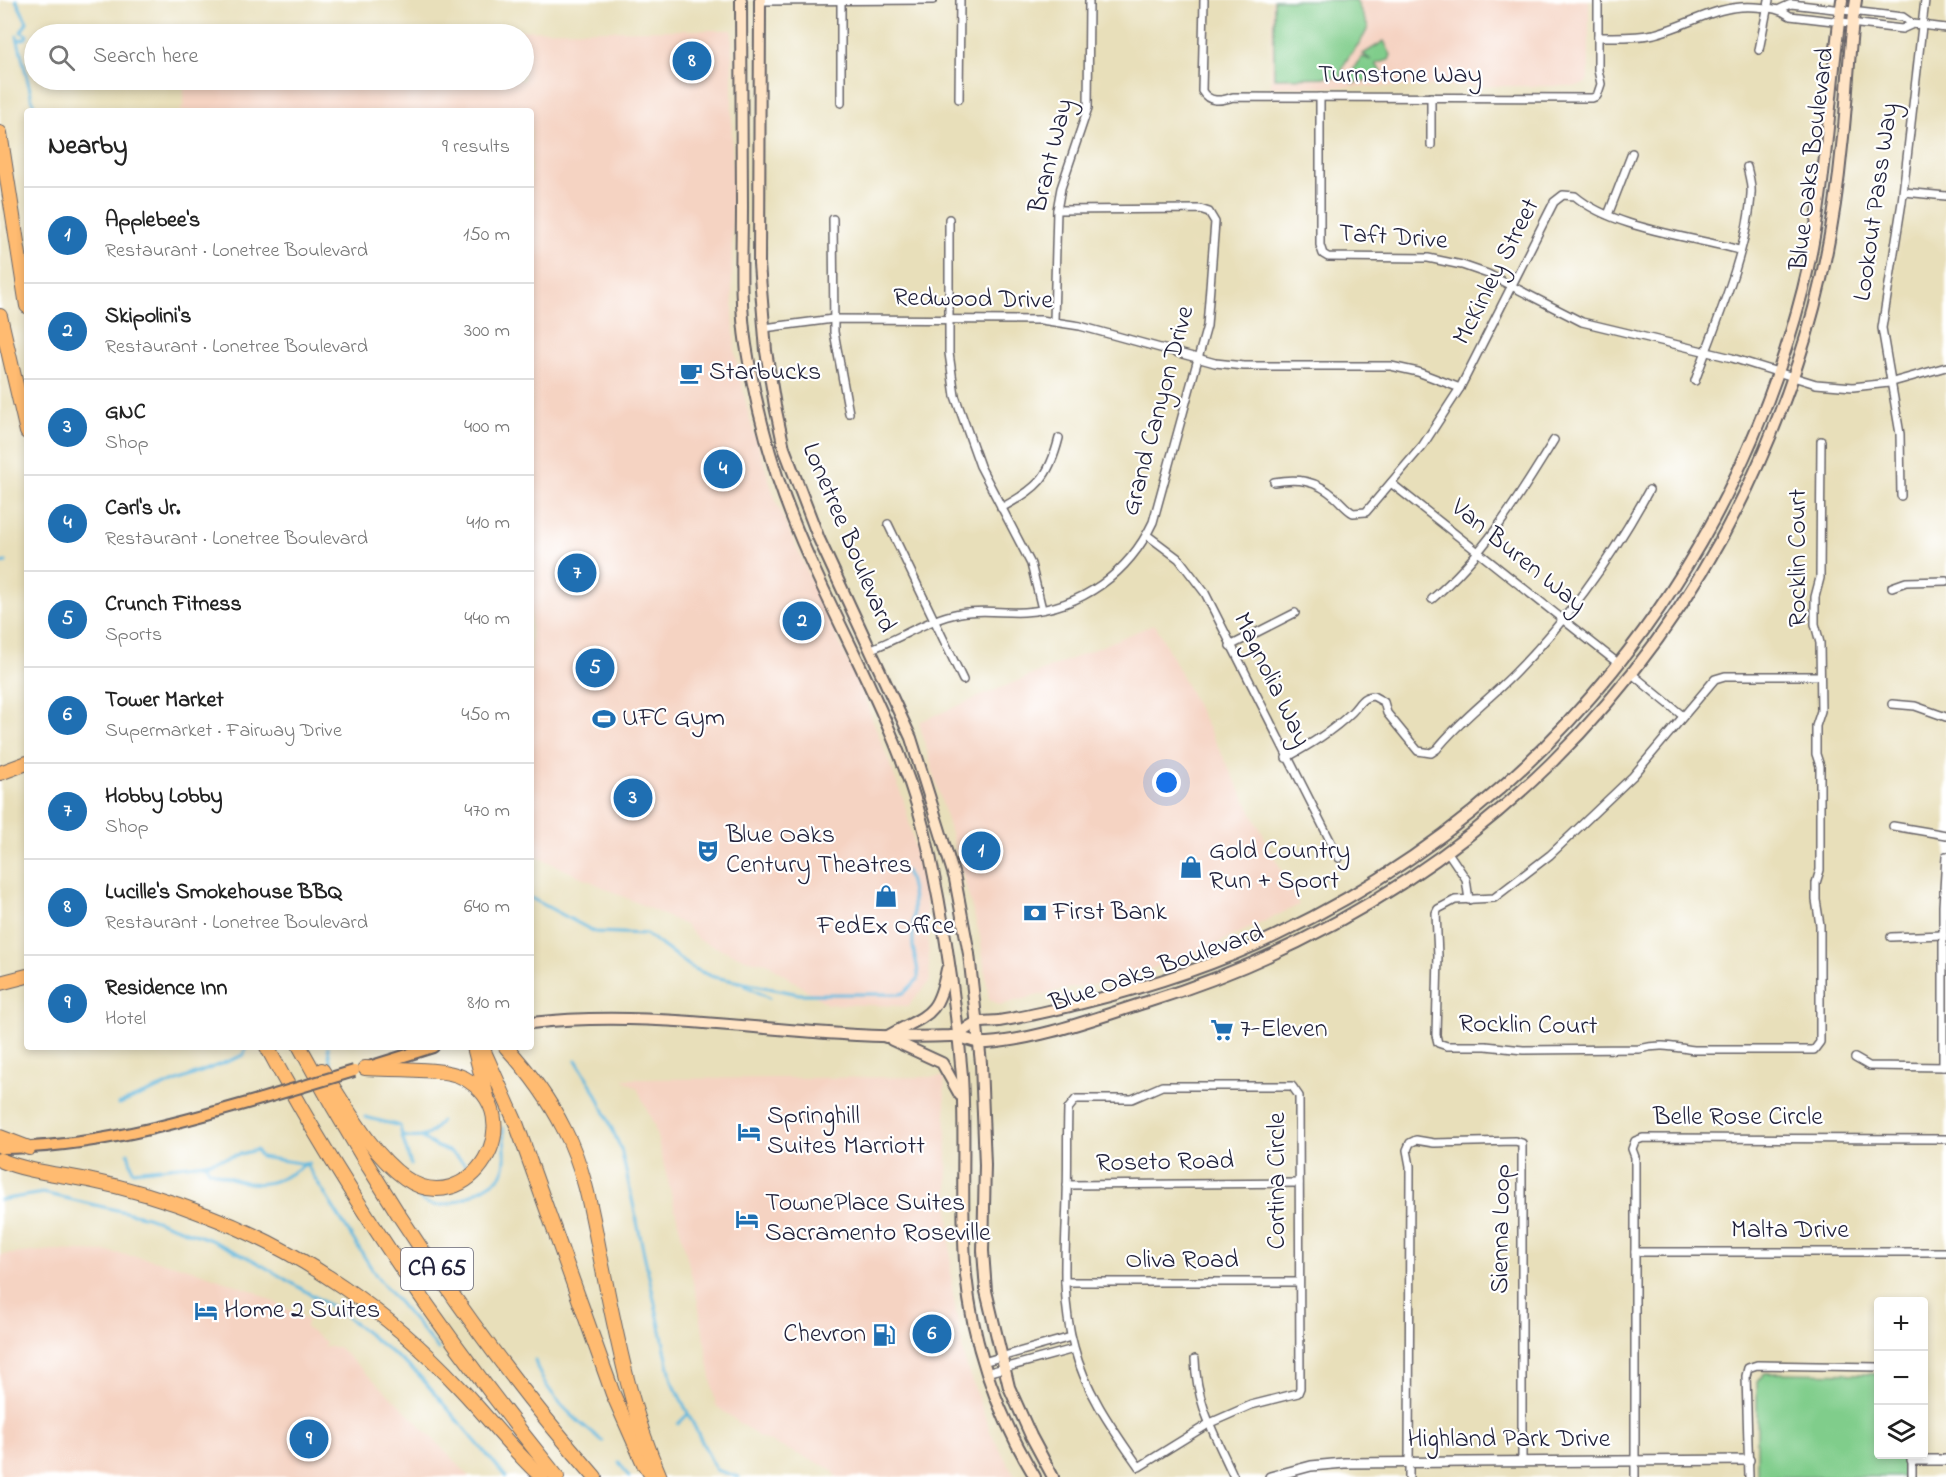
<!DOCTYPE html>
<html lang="en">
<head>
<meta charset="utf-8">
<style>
	:root { --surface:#fff; --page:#f2f2f2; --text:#222; --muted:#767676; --line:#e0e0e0; --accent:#1f6fb2 }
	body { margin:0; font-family:"Indie Flower",sans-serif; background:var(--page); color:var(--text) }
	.controls { position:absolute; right:18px; bottom:18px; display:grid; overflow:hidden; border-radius:6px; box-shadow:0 3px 9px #0003 }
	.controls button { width:54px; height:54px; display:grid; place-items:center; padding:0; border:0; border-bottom:2px solid var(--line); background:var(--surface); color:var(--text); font:30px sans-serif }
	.you { position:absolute; left:1167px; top:783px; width:21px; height:21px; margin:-15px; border:4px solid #fff; border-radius:50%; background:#1a73e8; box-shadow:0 0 0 9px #1a73e833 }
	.badge { display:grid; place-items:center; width:39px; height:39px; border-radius:50%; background:var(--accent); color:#fff; font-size:20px; font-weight:700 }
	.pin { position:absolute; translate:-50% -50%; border:3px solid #fff; box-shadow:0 2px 6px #0006 }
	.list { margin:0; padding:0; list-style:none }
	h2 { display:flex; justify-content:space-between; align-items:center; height:78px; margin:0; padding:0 24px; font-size:26px }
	h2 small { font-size:20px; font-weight:400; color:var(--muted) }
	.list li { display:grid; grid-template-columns:39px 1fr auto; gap:18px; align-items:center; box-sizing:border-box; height:96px; padding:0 24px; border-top:2px solid var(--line) }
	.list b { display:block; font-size:22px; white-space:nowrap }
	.list p { margin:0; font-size:20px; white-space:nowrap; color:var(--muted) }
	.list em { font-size:20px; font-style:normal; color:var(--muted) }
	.icon { flex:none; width:33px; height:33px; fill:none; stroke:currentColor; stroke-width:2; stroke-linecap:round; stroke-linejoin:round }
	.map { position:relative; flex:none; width:1946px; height:1477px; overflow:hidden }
	.search { position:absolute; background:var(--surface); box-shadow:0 3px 9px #0003; left:24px; top:24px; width:510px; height:66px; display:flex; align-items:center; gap:15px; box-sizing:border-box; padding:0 21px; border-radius:33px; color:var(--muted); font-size:22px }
	.panel { position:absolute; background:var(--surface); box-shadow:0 3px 9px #0003; left:24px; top:108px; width:510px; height:942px; border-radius:6px }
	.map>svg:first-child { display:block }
	.built { fill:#f5d3c2 }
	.green { fill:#80cd8b; stroke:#517863; stroke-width:1.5 }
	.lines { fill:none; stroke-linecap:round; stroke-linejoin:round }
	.stream { stroke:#62b8de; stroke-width:3 }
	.minor-casing { stroke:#676467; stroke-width:10 }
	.tertiary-casing { stroke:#676467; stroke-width:12 }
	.secondary-casing { stroke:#676467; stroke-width:14 }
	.primary-casing { stroke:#676467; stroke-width:14 }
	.motorway-casing { stroke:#676467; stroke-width:16 }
	.minor { stroke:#fff; stroke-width:7 }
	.tertiary { stroke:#fff; stroke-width:9 }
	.secondary { stroke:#ffe4c6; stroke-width:10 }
	.primary { stroke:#ffbb71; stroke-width:10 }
	.motorway { stroke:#ffbb71; stroke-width:14 }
	.primary-bridge-casing { stroke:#676467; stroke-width:14; stroke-linecap:butt }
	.primary-bridge { stroke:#ffbb71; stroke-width:10 }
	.labels { text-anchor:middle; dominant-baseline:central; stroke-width:4.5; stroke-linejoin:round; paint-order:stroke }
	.shield { fill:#fff; stroke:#646476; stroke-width:1.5 }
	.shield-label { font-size:24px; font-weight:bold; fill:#22223b }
	.street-label { font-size:26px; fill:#22223b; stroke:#fff }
	.poi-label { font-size:26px; fill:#22223b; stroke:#fff; text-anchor:start }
</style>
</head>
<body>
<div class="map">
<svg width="1946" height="1477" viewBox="0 0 1946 1477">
	<rect width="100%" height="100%" fill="#fff"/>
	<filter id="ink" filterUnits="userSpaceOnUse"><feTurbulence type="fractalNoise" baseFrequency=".0167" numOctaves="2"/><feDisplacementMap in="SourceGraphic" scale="12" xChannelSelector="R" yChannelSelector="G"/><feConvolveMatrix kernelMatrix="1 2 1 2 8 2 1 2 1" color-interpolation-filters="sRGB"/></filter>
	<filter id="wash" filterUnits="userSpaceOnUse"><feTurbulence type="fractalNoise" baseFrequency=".008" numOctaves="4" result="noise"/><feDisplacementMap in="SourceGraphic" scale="24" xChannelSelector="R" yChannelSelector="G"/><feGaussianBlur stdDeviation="1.35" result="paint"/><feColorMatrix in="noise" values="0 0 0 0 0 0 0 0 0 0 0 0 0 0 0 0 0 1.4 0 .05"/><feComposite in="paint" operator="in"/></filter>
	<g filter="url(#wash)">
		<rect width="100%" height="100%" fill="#e8dfba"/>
		<!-- built -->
		<g class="built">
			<polygon points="1272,0 1589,0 1589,75 1586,83 1580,86 1271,87"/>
			<polygon points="732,30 732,282 735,353 749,416 777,504 861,689 904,801 926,896 930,981 908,1006 827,1004 767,963 748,960 698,940 685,925 531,854 531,111 179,111 184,105 184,80 524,80 524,34 184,34 184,31"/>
			<polygon points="1155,624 1299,905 1210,947 1122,980 1060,990 1000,1005 989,999 980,936 919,722"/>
			<polygon points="944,1077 952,1287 964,1359 991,1433 1015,1477 837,1477 831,1469 759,1437 716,1406 697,1298 654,1125 637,1088 623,1079"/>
			<polygon points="53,1250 109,1252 150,1259 188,1268 256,1292 307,1320 306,1328 326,1342 324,1347 338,1347 398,1403 470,1477 0,1477 0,1255"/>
		</g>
		<!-- green -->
		<g class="green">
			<path d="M1274,0h82l12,27c-6,20 -27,30 -26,50l-68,1z"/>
			<path d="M1384,41l7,14 -2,5 -13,4 9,13 -33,6c-1,-11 2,-19 11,-26l8,3 -8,-6z"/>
			<polygon points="1765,1373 1878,1374 1878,1454 1904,1455 1904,1477 1757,1477 1757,1381"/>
		</g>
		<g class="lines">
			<!-- stream -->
			<g class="stream">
				<polyline points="16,0 27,22 21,32 27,35 26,38 18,40"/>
				<polyline points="17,36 35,111"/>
				<polyline points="0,563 6,562"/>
				<path d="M531,898l64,34 51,2 48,35 20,8 85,17h100l5,-1 14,-14c1,-12 -4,-22 -5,-33 -1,-26 4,-50 -7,-75"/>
				<polyline points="744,985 769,998"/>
				<polyline points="328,1047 331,1067"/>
				<polyline points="576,1060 596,1093 621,1149 672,1381 716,1470 739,1477"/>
				<polyline points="119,1104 244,1055 246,1047"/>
				<path d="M365,1117l35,9 2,10c19,4 28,1 39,-15"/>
				<polyline points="402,1136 411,1165"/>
				<path d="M423,1138c16,14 26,8 42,26"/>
				<polyline points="128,1153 133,1171 205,1163 256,1150 261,1157 306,1164"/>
				<path d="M205,1163l4,7c41,16 58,22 95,-5"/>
				<polyline points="309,1163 306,1164 377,1277 438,1349"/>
				<path d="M419,1198c19,21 64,-9 80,-20 10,-11 5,-37 4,-50"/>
				<polyline points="0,1200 43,1193 147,1217 211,1240 253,1260 339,1311 417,1373 506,1477"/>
				<path d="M535,1360c7,31 43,63 68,81"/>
				<polyline points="678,1424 687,1415"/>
				<polyline points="619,1462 629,1477"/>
			</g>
		</g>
	</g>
	<g filter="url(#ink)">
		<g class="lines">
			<!-- minor casing -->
			<g class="minor-casing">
				<g id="minor">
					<polyline points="841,0 841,103"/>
					<path d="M1204,0l-2,91c7,12 19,10 31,6l359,1 5,-2 4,-12 -3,-14v-70"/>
					<polyline points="760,1 933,0"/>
					<polyline points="1780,9 1791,4 1903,17 1913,24 1946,28"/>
					<path d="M1598,37c19,0 38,1 56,-3 36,-9 63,-30 101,-27 14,1 24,1 35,9l112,13 11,-5"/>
					<polyline points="1759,50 1769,0"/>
					<polyline points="1320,97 1320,245 1323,254 1328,257 1428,258 1462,265 1488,274 1582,322 1732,358 1816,384 1853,387 1889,383 1946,367"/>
					<polyline points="1431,97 1431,145"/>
					<polyline points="959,99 960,0"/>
					<polyline points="1904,192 1946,196"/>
					<polyline points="1608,215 1632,153"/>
					<polyline points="833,219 834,332 849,413"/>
					<polyline points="949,219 949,353 955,396 980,466 1031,564 1042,609"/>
					<polyline points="1054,321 1057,210 1061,188 1088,108 1089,0"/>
					<polyline points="764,328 833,319 1041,320 1080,326 1215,363 1244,366 1391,366 1418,372 1460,388"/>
					<path d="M1695,381c19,-53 53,-131 56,-187 1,-9 -2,-18 -4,-27"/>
					<path d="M1274,482c24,-4 42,-2 61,15 6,5 11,12 18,16l13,-1 57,-67 37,-57 94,-186 9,-7 12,1c39,33 115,40 164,54"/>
					<polyline points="1391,483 1619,664"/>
					<polyline points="1901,496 1900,434 1882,328 1902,202 1925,0"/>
					<path d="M1001,508c36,-19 48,-30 58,-70"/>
					<polyline points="888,524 963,680"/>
					<polyline points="1147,535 1179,559 1205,593 1339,858"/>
					<polyline points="1892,587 1906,582 1946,581"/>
					<path d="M1432,599c52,-44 87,-102 122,-159"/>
					<polyline points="1230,646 1295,613"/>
					<path d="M871,649c30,-11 57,-30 89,-36 21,-4 43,0 64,-1 58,-4 105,-39 129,-90l54,-196 8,-104 -6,-10 -9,-3 -143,1"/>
					<polyline points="1632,674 1683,716"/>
					<path d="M1820,676h-95l-10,3 -82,97 -83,79 -56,43 -39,2 -17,9 -2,4 2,43 -2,79 2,8 9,3h39l37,4 116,-1c22,-6 34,-2 55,1h120l6,-8v-117l-4,-25v-17l4,-13v-104l-4,-12v-28l5,-15 -1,-68 -5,-19v-27l5,-19 1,-137"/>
					<polyline points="1892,704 1915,706 1946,717"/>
					<path d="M1286,758c23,-13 47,-27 66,-46 8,-8 9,-15 21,-16l11,6 3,11 31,38 13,2 6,-4c23,-29 54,-51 79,-77 53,-54 97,-116 133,-182"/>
					<polyline points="1893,826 1946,835"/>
					<polyline points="1447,851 1466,879 1469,900"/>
					<polyline points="1891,937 1943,935"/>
					<polyline points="1855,1058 1869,1066 1946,1067"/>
					<polyline points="1943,1067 1943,906 1946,856"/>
					<path d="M1162,1086h130l7,10 1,292 -2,5 -47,12 -41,18 -71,44c-25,-36 -54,-76 -65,-120 -14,-50 -8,-100 -7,-151 1,-29 0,-58 1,-87l8,-10h56z"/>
					<polyline points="1067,1185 1299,1183"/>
					<polyline points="1635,1252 1946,1252"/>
					<polyline points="1065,1282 1299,1282"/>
					<path d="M1195,1359c1,45 21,78 39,118"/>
					<polyline points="983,1362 1071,1337"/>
					<polyline points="986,1373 1074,1349"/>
					<polyline points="1409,1477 1410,1166 1407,1150 1410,1143 1416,1140 1434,1143 1515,1141 1522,1143 1522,1462"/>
					<polyline points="1635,1477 1635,1157 1632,1149 1635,1141 1643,1138 1946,1139"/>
					<polyline points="1749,1477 1746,1376 1748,1368 1757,1365 1878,1367"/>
					<polyline points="1912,1477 1912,1454"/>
				</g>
			</g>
			<!-- tertiary casing -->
			<g class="tertiary-casing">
				<g id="tertiary">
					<polyline points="1912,1460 1946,1460"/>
					<polyline points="1270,1477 1311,1466 1344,1463 1749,1460"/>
				</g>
			</g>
			<!-- secondary casing -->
			<g class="secondary-casing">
				<g id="secondary">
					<path d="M741,0c0,69 1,138 1,207 0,45 -3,94 4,138 7,45 18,91 32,134 43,129 125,242 152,377 15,72 26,146 32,220 4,66 -2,133 4,199 7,72 32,140 69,202"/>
					<polyline points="760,0 759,264 766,351 775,406 784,448 819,539 911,738 955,879 969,954 981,1063 985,1165 983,1251 986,1291 1009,1387 1031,1436 1053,1477"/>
					<path d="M531,1023c139,-16 279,19 419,13 13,-1 23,8 37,7 54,-4 108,-25 160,-41 314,-98 546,-326 650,-637 24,-71 38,-145 45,-219 6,-49 6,-98 14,-146"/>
					<path d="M957,1035c6,-3 13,-10 19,-12 7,-2 16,-1 23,-2 26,-4 54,-11 80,-17 68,-17 135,-38 198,-69 266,-127 453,-361 526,-646 24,-95 25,-193 39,-289"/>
					<path d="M886,1037c42,-24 51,-18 61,-68"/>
					<polyline points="892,1040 942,1063 960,1095"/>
				</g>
			</g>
			<!-- primary casing -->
			<g class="primary-casing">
				<g id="primary">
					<polyline points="372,1066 433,1047"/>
					<path d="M0,1148c90,0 175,-24 261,-49"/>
				</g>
			</g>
			<!-- motorway casing -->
			<g class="motorway-casing">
				<g id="motorway">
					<polyline points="0,133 27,306"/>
					<polyline points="0,316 27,432"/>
					<polyline points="0,773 27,763"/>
					<polyline points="0,983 27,976"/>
					<path d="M267,1047c82,153 181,295 290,430"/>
					<path d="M300,1047c81,151 182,301 295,430"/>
					<polyline points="474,1047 487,1097"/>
					<polyline points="482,1047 516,1123 613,1394 644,1464 653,1477"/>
					<path d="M506,1047c23,25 43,52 58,82 22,42 29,91 38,136 15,73 28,144 58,212"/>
					<path d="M322,1070c24,36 48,83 83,108 63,45 130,-61 59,-100 -20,-11 -74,-8 -99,-10"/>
					<polyline points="0,1137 29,1148"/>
					<path d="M0,1160c29,12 58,14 88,20 40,8 80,20 118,35 96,36 183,97 253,172 28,29 53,63 83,90"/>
				</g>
			</g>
			<!-- minor -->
			<use href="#minor" class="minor"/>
			<!-- tertiary -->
			<use href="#tertiary" class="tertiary"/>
			<!-- secondary -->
			<use href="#secondary" class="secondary"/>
			<!-- primary -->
			<use href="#primary" class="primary"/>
			<!-- motorway -->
			<use href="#motorway" class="motorway"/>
			<!-- primary-bridge casing -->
			<g class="primary-bridge-casing">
				<polyline id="primary-bridge" points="261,1099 354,1071"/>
			</g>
			<!-- primary-bridge -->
			<use href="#primary-bridge" class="primary-bridge"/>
		</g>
	</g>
	<!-- icons -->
	<defs>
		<g id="cafe-bare" transform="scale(1.8)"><path d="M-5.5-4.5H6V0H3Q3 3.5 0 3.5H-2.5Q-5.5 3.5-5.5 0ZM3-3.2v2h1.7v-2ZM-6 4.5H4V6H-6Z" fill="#1f6fb2" stroke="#fff" stroke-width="2.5" paint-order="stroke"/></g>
		<g id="stadium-bare" transform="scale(1.8)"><path d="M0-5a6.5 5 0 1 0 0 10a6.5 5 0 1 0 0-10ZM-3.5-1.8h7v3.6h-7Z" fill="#1f6fb2" stroke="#fff" stroke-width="2.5" paint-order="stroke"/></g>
		<g id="theatre-bare" transform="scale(1.8)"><path d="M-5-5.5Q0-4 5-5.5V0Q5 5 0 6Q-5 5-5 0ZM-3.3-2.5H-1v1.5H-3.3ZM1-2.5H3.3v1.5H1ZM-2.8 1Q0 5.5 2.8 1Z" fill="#1f6fb2" stroke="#fff" stroke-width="2.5" paint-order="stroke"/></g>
		<g id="shop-bare" transform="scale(1.8)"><path d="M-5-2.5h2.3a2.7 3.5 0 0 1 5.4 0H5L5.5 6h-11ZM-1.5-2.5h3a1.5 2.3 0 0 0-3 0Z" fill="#1f6fb2" stroke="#fff" stroke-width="2.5" paint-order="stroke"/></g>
		<g id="bank-bare" transform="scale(1.8)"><path d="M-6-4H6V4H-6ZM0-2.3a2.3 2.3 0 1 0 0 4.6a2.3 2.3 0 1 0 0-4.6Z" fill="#1f6fb2" stroke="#fff" stroke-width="2.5" paint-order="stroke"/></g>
		<g id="supermarket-bare" transform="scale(1.8)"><path d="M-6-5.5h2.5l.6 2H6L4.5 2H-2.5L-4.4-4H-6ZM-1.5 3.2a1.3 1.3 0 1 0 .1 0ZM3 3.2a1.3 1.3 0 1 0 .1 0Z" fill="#1f6fb2" stroke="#fff" stroke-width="2.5" paint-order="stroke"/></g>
		<g id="hotel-bare" transform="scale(1.8)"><path d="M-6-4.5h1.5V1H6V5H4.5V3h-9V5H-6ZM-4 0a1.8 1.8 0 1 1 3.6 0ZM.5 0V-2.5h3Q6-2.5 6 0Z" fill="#1f6fb2" stroke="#fff" stroke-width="2.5" paint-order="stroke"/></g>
		<g id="fuel-bare" transform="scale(1.8)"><path d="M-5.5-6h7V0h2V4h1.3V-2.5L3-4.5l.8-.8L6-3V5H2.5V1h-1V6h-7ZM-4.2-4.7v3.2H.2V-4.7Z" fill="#1f6fb2" stroke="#fff" stroke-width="2.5" paint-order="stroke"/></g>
	</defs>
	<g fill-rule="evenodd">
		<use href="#cafe-bare" x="691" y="373"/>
		<use href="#stadium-bare" x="604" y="719"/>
		<use href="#theatre-bare" x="708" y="851"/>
		<use href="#shop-bare" x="1191" y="867"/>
		<use href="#shop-bare" x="886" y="896"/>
		<use href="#bank-bare" x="1035" y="913"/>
		<use href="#supermarket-bare" x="1222" y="1030"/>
		<use href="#hotel-bare" x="749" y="1132"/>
		<use href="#hotel-bare" x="747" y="1219"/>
		<use href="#hotel-bare" x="206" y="1311"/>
		<use href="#fuel-bare" x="884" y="1335"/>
	</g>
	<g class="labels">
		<!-- shield labels -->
		<rect class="shield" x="401" y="1248" width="72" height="42" rx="4.5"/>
		<g class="shield-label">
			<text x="437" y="1269">CA 65</text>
		</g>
		<!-- street labels -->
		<g class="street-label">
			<text x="1400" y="76">Turnstone Way</text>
			<text transform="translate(1052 156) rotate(-76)">Brant Way</text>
			<text transform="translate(1813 159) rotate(-83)">Blue Oaks Boulevard</text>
			<text transform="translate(1877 202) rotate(-82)">Lookout Pass Way</text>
			<text transform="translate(1393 238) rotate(4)">Taft Drive</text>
			<text transform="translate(1497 272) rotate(-63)">McKinley Street</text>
			<text transform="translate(973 300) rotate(1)">Redwood Drive</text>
			<text transform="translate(1159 411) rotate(-75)">Grand Canyon Drive</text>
			<text transform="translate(848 538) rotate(67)">Lonetree Boulevard</text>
			<text transform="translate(1518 557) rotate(39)">Van Buren Way</text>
			<text transform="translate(1799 558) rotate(-90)">Rocklin Court</text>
			<text transform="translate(1271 680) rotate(64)">Magnolia Way</text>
			<text transform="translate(1157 969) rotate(-19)">Blue Oaks Boulevard</text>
			<text transform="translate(1528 1026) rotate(1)">Rocklin Court</text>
			<text x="1738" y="1118">Belle Rose Circle</text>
			<text transform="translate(1165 1163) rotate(-1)">Roseto Road</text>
			<text transform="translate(1278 1181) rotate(-90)">Cortina Circle</text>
			<text transform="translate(1502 1229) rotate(-89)">Sienna Loop</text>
			<text x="1790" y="1231">Malta Drive</text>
			<text x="1182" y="1261">Oliva Road</text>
			<text x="1509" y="1440">Highland Park Drive</text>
		</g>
		<!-- poi labels -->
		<g class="poi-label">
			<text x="709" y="373">Starbucks</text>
			<text x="622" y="719">UFC Gym</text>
			<text x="726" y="836">Blue Oaks<tspan x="726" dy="30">Century Theatres</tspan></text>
			<text x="1209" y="852">Gold Country<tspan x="1209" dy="30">Run + Sport</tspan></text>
			<text x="1053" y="913">First Bank</text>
			<text x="886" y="927" text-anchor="middle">FedEx Office</text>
			<text x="1240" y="1030">7-Eleven</text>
			<text x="767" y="1117">Springhill<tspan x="767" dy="30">Suites Marriott</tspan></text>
			<text x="765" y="1204">TownePlace Suites<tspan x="765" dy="30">Sacramento Roseville</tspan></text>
			<text x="224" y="1311">Home 2 Suites</text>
			<text x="866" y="1335" text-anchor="end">Chevron</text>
		</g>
	</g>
</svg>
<div class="controls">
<button>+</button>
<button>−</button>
<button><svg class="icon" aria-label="layers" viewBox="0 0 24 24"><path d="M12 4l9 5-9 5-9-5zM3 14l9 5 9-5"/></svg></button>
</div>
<div class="you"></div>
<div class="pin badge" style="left:981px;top:851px">1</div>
<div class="pin badge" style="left:802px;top:621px">2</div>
<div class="pin badge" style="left:633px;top:798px">3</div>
<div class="pin badge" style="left:723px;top:469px">4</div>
<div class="pin badge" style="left:595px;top:668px">5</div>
<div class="pin badge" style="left:932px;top:1334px">6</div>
<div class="pin badge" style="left:577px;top:573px">7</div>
<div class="pin badge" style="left:692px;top:61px">8</div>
<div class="pin badge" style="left:309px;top:1439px">9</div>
<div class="search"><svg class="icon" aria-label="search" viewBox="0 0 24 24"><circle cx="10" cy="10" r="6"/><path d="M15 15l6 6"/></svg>Search here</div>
<section class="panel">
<h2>Nearby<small>9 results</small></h2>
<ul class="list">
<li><span class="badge">1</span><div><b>Applebee's</b><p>Restaurant · Lonetree Boulevard</p></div><em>150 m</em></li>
<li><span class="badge">2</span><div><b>Skipolini's</b><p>Restaurant · Lonetree Boulevard</p></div><em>300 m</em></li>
<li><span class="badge">3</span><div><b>GNC</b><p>Shop</p></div><em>400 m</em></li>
<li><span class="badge">4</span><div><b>Carl's Jr.</b><p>Restaurant · Lonetree Boulevard</p></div><em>410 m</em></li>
<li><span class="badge">5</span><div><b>Crunch Fitness</b><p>Sports</p></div><em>440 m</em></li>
<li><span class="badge">6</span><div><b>Tower Market</b><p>Supermarket · Fairway Drive</p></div><em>450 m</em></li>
<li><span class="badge">7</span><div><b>Hobby Lobby</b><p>Shop</p></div><em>470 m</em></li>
<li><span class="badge">8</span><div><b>Lucille's Smokehouse BBQ</b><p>Restaurant · Lonetree Boulevard</p></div><em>640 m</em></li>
<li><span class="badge">9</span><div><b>Residence Inn</b><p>Hotel</p></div><em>810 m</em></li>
</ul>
</section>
</div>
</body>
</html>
